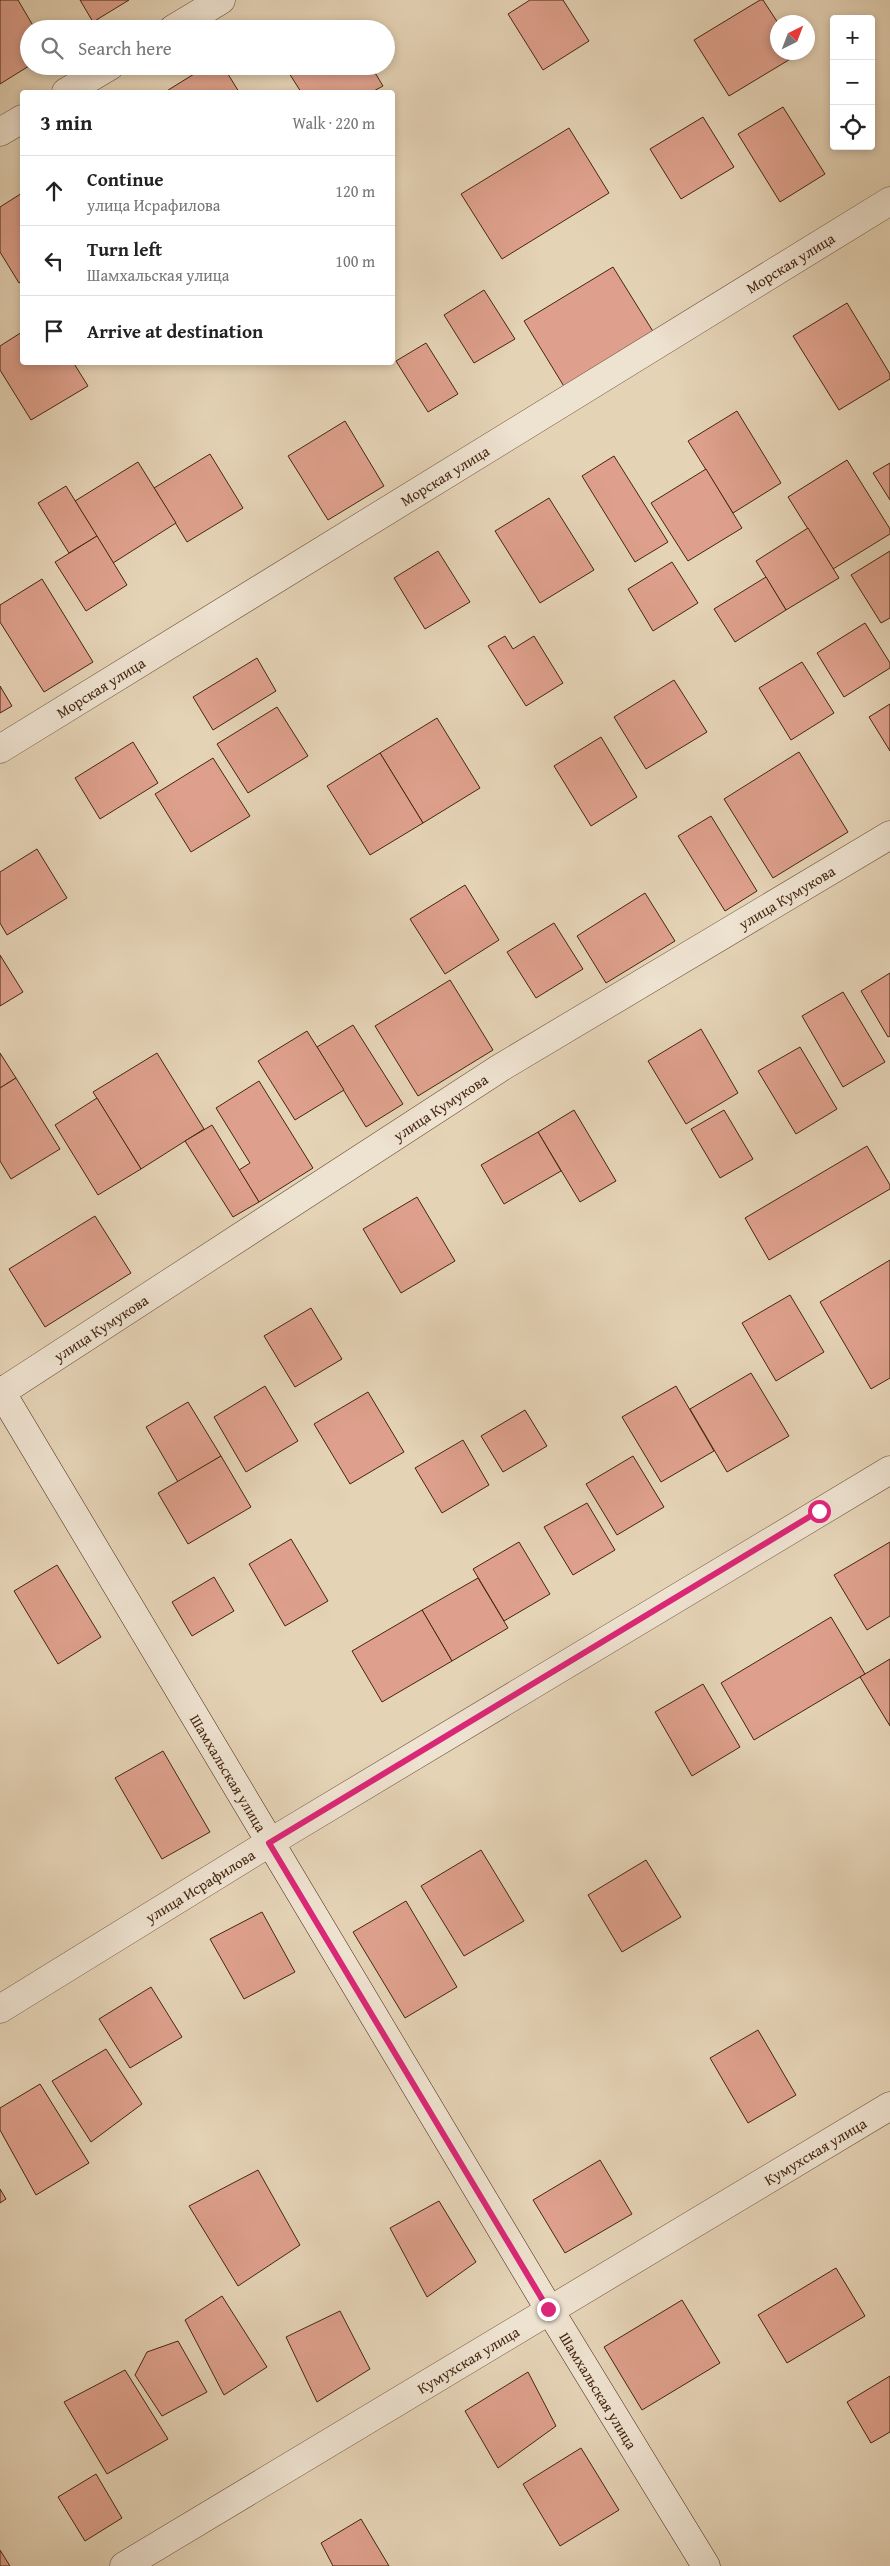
<!DOCTYPE html>
<html lang="en">
<head>
<meta charset="utf-8">
<style>
	:root { --surface:#fff; --page:#f2f2f2; --text:#222; --muted:#767676; --line:#e0e0e0 }
	body { margin:0; font-family:"Gentium Book Plus",serif; background:var(--page); color:var(--text) }
	.controls { position:absolute; right:15px; top:15px; display:grid; overflow:hidden; border-radius:5px; box-shadow:0 2px 8px #0003 }
	.controls button { width:45px; height:45px; display:grid; place-items:center; padding:0; border:0; border-bottom:1px solid var(--line); background:var(--surface); color:var(--text); font:25px sans-serif }
	.compass { position:absolute; left:770px; top:15px; width:45px; height:45px; border-radius:50%; background:var(--surface); box-shadow:0 2px 8px #0003; rotate:42deg }
	.stop { position:absolute; width:15px; height:15px; margin:-11px; border:4px solid #db2777; border-radius:50%; background:#fff }
	.stop.end { background:#db2777; border-color:#fff; box-shadow:0 1px 5px #0008 }
	.list { margin:0; padding:0; list-style:none }
	h2 { display:flex; justify-content:space-between; align-items:center; height:65px; margin:0; padding:0 20px; font-size:21px }
	h2 small { font-size:16px; font-weight:400; color:var(--muted) }
	.list li { display:grid; grid-template-columns:32px 1fr auto; gap:15px; align-items:center; box-sizing:border-box; height:70px; padding:0 20px; border-top:1px solid var(--line) }
	.list b { display:block; font-size:19px; white-space:nowrap }
	.list p { margin:0; font-size:16px; white-space:nowrap; color:var(--muted) }
	.list em { font-size:16px; font-style:normal; color:var(--muted) }
	.icon { flex:none; width:28px; height:28px; fill:none; stroke:currentColor; stroke-width:2; stroke-linecap:round; stroke-linejoin:round }
	.map { position:relative; flex:none; width:890px; height:2566px; overflow:hidden }
	.search { position:absolute; background:var(--surface); box-shadow:0 2px 8px #0003; left:20px; top:20px; width:375px; height:55px; display:flex; align-items:center; gap:12px; box-sizing:border-box; padding:0 18px; border-radius:28px; color:var(--muted); font-size:19px }
	.panel { position:absolute; background:var(--surface); box-shadow:0 2px 8px #0003; left:20px; top:90px; width:375px; height:275px; border-radius:5px }
	.map>svg:first-child { display:block }
	.building { fill:#dea08c; stroke:#452610 }
	.lines { fill:none; stroke-linecap:round; stroke-linejoin:round }
	.street-casing { stroke:#6d513a; stroke-width:29 }
	.secondary-casing { stroke:#452610; stroke-width:29 }
	.street { stroke:#eee2d0; stroke-width:28 }
	.secondary { stroke:#eee2d0; stroke-width:28 }
	.route { stroke:#db2777; stroke-width:6 }
	.labels { text-anchor:middle; dominant-baseline:central; stroke-width:5; stroke-linejoin:round; paint-order:stroke }
	.street-label { font-size:15px; fill:#452610; stroke:#eee2d0 }
</style>
</head>
<body>
<div class="map">
<svg width="890" height="2566" viewBox="0 0 890 2566">
	<rect width="100%" height="100%" fill="#e5d3b6"/>
	<filter id="stains"><feTurbulence type="fractalNoise" baseFrequency=".004" numOctaves="4"/><feColorMatrix values="0 0 0 0 .2 0 0 0 0 .09 0 0 0 0 .02 0 0 0 .5 -.17"/></filter>
	<radialGradient id="worn" r=".72"><stop offset=".6" stop-color="#630" stop-opacity="0"/><stop offset="1" stop-color="#630" stop-opacity=".3"/></radialGradient>
	<!-- building -->
	<g class="building">
		<polygon points="0,0 18,0 35,29 29,29 29,66 0,84"/>
		<polygon points="80,0 129,0 93,22"/>
		<polygon points="530,0 563,0 589,41 543,70 508,14"/>
		<polygon points="760,0 763,0 778,23 778,52 795,52 797,55 729,96 694,40"/>
		<polygon points="207,66 223,66 239,92 165,92"/>
		<polygon points="300,66 371,66 383,86 372,92 301,92 289,73"/>
		<polygon points="783,107 825,174 780,202 738,134"/>
		<polygon points="703,117 734,167 681,199 650,149"/>
		<polygon points="569,128 609,193 502,259 461,194"/>
		<polygon points="22,193 22,281 19,283 0,252 0,207"/>
		<polygon points="613,267 654,333 565,388 524,321"/>
		<polygon points="484,290 515,339 474,363 444,315"/>
		<polygon points="847,303 890,374 890,379 839,410 793,336"/>
		<polygon points="22,332 22,362 73,362 88,386 31,420 0,370 0,346"/>
		<polygon points="426,343 458,394 428,412 396,361"/>
		<polygon points="737,411 781,483 733,513 688,441"/>
		<polygon points="345,421 384,486 328,520 288,456"/>
		<polygon points="210,454 243,508 187,542 154,488"/>
		<polygon points="614,456 668,542 635,562 582,476"/>
		<polygon points="847,460 890,529 890,534 833,569 788,497"/>
		<polygon points="138,462 176,523 113,563 75,501"/>
		<polygon points="890,463 890,500 873,473"/>
		<polygon points="706,469 742,528 688,561 651,503"/>
		<polygon points="66,486 97,536 69,553 38,503"/>
		<polygon points="549,498 594,570 540,603 495,531"/>
		<polygon points="808,528 839,578 786,610 756,561"/>
		<polygon points="97,536 127,585 86,611 55,562"/>
		<polygon points="438,551 470,602 425,629 394,578"/>
		<polygon points="890,551 890,618 881,623 851,575"/>
		<polygon points="672,562 698,603 653,631 628,589"/>
		<polygon points="766,577 786,610 735,642 714,609"/>
		<polygon points="42,579 93,662 44,692 0,622 0,605"/>
		<polygon points="865,623 890,663 890,668 844,697 817,653"/>
		<polygon points="505,636 513,649 534,636 563,683 526,706 488,646"/>
		<polygon points="257,658 276,691 213,730 193,697"/>
		<polygon points="802,662 834,713 791,740 759,688"/>
		<polygon points="674,680 707,732 646,769 614,717"/>
		<polygon points="0,686 12,706 0,713"/>
		<polygon points="890,704 890,751 869,717"/>
		<polygon points="277,707 308,756 248,793 217,744"/>
		<polygon points="437,718 480,788 423,823 380,753"/>
		<polygon points="601,737 637,797 591,826 554,766"/>
		<polygon points="133,742 158,783 100,819 75,778"/>
		<polygon points="799,752 848,832 773,878 724,799"/>
		<polygon points="380,753 423,823 370,855 327,786"/>
		<polygon points="213,758 250,816 191,852 155,794"/>
		<polygon points="711,816 757,891 725,911 678,836"/>
		<polygon points="37,849 67,898 7,935 0,923 0,872"/>
		<polygon points="465,885 499,940 445,974 410,919"/>
		<polygon points="645,893 675,941 606,983 577,936"/>
		<polygon points="554,923 583,969 536,998 507,952"/>
		<polygon points="0,955 23,992 0,1006"/>
		<polygon points="890,973 890,1036 888,1037 861,991"/>
		<polygon points="450,980 493,1050 418,1096 375,1026"/>
		<polygon points="843,992 885,1062 843,1087 802,1016"/>
		<polygon points="353,1025 403,1104 366,1127 317,1047"/>
		<polygon points="701,1029 738,1093 686,1124 648,1061"/>
		<polygon points="307,1031 344,1090 295,1120 258,1061"/>
		<polygon points="800,1047 837,1109 796,1134 758,1071"/>
		<polygon points="0,1053 16,1078 0,1088"/>
		<polygon points="157,1053 204,1129 141,1169 93,1092"/>
		<polygon points="16,1078 60,1149 11,1179 0,1161 0,1088"/>
		<polygon points="259,1081 313,1168 259,1202 239,1170 250,1163 216,1108"/>
		<polygon points="97,1098 141,1169 98,1195 55,1125"/>
		<polygon points="574,1110 616,1181 580,1202 538,1132"/>
		<polygon points="724,1110 753,1159 720,1178 691,1129"/>
		<polygon points="212,1125 259,1202 233,1217 185,1141"/>
		<polygon points="538,1132 561,1171 504,1204 481,1165"/>
		<polygon points="867,1146 890,1185 890,1189 769,1260 745,1218"/>
		<polygon points="417,1197 455,1261 401,1293 363,1229"/>
		<polygon points="95,1216 131,1273 45,1327 9,1269"/>
		<polygon points="890,1260 890,1378 871,1389 820,1302"/>
		<polygon points="790,1295 824,1352 776,1381 742,1323"/>
		<polygon points="311,1308 342,1359 295,1387 264,1336"/>
		<polygon points="751,1373 789,1436 727,1472 690,1409"/>
		<polygon points="265,1386 298,1441 246,1472 214,1417"/>
		<polygon points="676,1386 714,1451 661,1482 622,1417"/>
		<polygon points="368,1392 404,1452 350,1484 314,1424"/>
		<polygon points="188,1402 221,1456 178,1482 146,1427"/>
		<polygon points="525,1410 547,1446 503,1472 481,1436"/>
		<polygon points="463,1440 489,1485 442,1513 415,1468"/>
		<polygon points="221,1456 251,1507 188,1544 158,1493"/>
		<polygon points="633,1456 664,1507 617,1535 586,1484"/>
		<polygon points="587,1503 615,1550 573,1575 544,1527"/>
		<polygon points="291,1539 328,1601 285,1626 249,1564"/>
		<polygon points="519,1542 550,1594 504,1621 473,1569"/>
		<polygon points="890,1542 890,1616 867,1630 834,1575"/>
		<polygon points="57,1565 101,1637 58,1664 14,1591"/>
		<polygon points="214,1577 234,1611 192,1636 172,1602"/>
		<polygon points="478,1578 508,1628 452,1661 422,1610"/>
		<polygon points="422,1610 452,1661 382,1702 352,1651"/>
		<polygon points="831,1617 865,1674 754,1740 721,1683"/>
		<polygon points="890,1659 890,1726 860,1677"/>
		<polygon points="703,1684 740,1747 692,1776 655,1712"/>
		<polygon points="163,1751 210,1832 162,1859 115,1778"/>
		<polygon points="481,1850 524,1921 464,1956 421,1886"/>
		<polygon points="646,1860 681,1917 622,1952 588,1895"/>
		<polygon points="406,1901 457,1987 405,2018 353,1932"/>
		<polygon points="262,1912 295,1972 244,1999 210,1939"/>
		<polygon points="151,1987 182,2037 130,2068 99,2019"/>
		<polygon points="758,2030 796,2095 748,2123 710,2058"/>
		<polygon points="106,2049 142,2104 91,2142 52,2081"/>
		<polygon points="40,2084 89,2163 36,2195 0,2130 0,2108"/>
		<polygon points="600,2160 632,2214 565,2253 533,2200"/>
		<polygon points="258,2170 300,2245 238,2286 189,2206"/>
		<polygon points="0,2189 6,2199 0,2203"/>
		<polygon points="439,2201 476,2262 427,2297 390,2228"/>
		<polygon points="836,2268 865,2316 787,2363 758,2315"/>
		<polygon points="222,2296 267,2367 224,2395 185,2320"/>
		<polygon points="682,2300 720,2363 642,2410 604,2347"/>
		<polygon points="340,2311 370,2369 317,2402 286,2337"/>
		<polygon points="178,2341 207,2392 162,2416 135,2375 147,2352"/>
		<polygon points="125,2370 168,2439 107,2474 64,2402"/>
		<polygon points="528,2372 556,2426 498,2468 465,2411"/>
		<polygon points="890,2376 890,2432 871,2443 847,2402"/>
		<polygon points="581,2448 619,2510 560,2546 523,2484"/>
		<polygon points="96,2474 122,2518 85,2541 58,2497"/>
		<polygon points="361,2519 389,2566 333,2566 321,2543"/>
		<polygon points="0,2550 10,2566 0,2566"/>
	</g>
	<g class="lines">
		<!-- street casing -->
		<g class="street-casing">
			<g id="street">
				<polyline points="173,29 221,0"/>
				<polyline points="66,92 110,66"/>
				<polyline points="0,132 22,119"/>
				<path id="s1" d="M0,749l890,-548"/>
				<path id="s2" d="M0,1393l500,-325 390,-233"/>
				<path id="s3" d="M0,2009l269,-166 621,-373"/>
				<path id="s4" d="M124,2566l766,-460"/>
			</g>
		</g>
		<!-- secondary casing -->
		<g class="secondary-casing">
			<g id="secondary">
				<path id="s5" d="M0,1390l549,919 157,257"/>
			</g>
		</g>
		<!-- street -->
		<use href="#street" class="street"/>
		<!-- secondary -->
		<use href="#secondary" class="secondary"/>
	</g>
	<g class="lines">
		<!-- route -->
		<polyline class="route" points="548,2309 269,1843 819,1511"/>
	</g>
	<g class="labels">
		<!-- street labels -->
		<g class="street-label">
			<text stroke="none"><textPath href="#s1" startOffset="928">Морская улица</textPath></text>
			<text stroke="none"><textPath href="#s1" startOffset="522">Морская улица</textPath></text>
			<text stroke="none"><textPath href="#s1" startOffset="118">Морская улица</textPath></text>
			<text stroke="none"><textPath href="#s2" startOffset="930">улица Кумукова</textPath></text>
			<text stroke="none"><textPath href="#s2" startOffset="525">улица Кумукова</textPath></text>
			<text stroke="none"><textPath href="#s2" startOffset="120">улица Кумукова</textPath></text>
			<text stroke="none"><textPath href="#s5" startOffset="446">Шамхальская улица</textPath></text>
			<text stroke="none"><textPath href="#s3" startOffset="235">улица Исрафилова</textPath></text>
			<text stroke="none"><textPath href="#s4" startOffset="806">Кумухская улица</textPath></text>
			<text stroke="none"><textPath href="#s4" startOffset="401">Кумухская улица</textPath></text>
			<text stroke="none"><textPath href="#s5" startOffset="1166">Шамхальская улица</textPath></text>
		</g>
	</g>
	<rect width="100%" height="100%" filter="url(#stains)"/>
	<rect width="100%" height="100%" fill="url(#worn)"/>
</svg>
<div class="controls">
<button>+</button>
<button>−</button>
<button><svg class="icon" aria-label="locate" viewBox="0 0 24 24"><circle cx="12" cy="12" r="6"/><path d="M12 2v4M12 18v4M2 12h4M18 12h4"/></svg></button>
</div>
<svg class="compass" viewBox="-18 -18 36 36"><path d="M0-13l5 13h-10z" fill="#e53935"/><path d="M0 13l5-13h-10z" fill="#767676"/></svg>
<div class="stop" style="left:819px;top:1511px"></div>
<div class="stop end" style="left:548px;top:2309px"></div>
<div class="search"><svg class="icon" aria-label="search" viewBox="0 0 24 24"><circle cx="10" cy="10" r="6"/><path d="M15 15l6 6"/></svg>Search here</div>
<section class="panel">
<h2>3 min<small>Walk · 220 m</small></h2>
<ul class="list">
<li><svg class="icon" aria-label="ahead" viewBox="0 0 24 24"><path d="M12 20V5M6 11l6-6 6 6"/></svg><div><b>Continue</b><p>улица Исрафилова</p></div><em>120 m</em></li>
<li><svg class="icon" aria-label="left" viewBox="0 0 24 24"><path d="M17 20v-9H6M10 6l-5 5 5 5"/></svg><div><b>Turn left</b><p>Шамхальская улица</p></div><em>100 m</em></li>
<li><svg class="icon" aria-label="arrive" viewBox="0 0 24 24"><path d="M6 21V4h12l-3 4 3 4H6"/></svg><div><b>Arrive at destination</b></div></li>
</ul>
</section>
</div>
</body>
</html>
